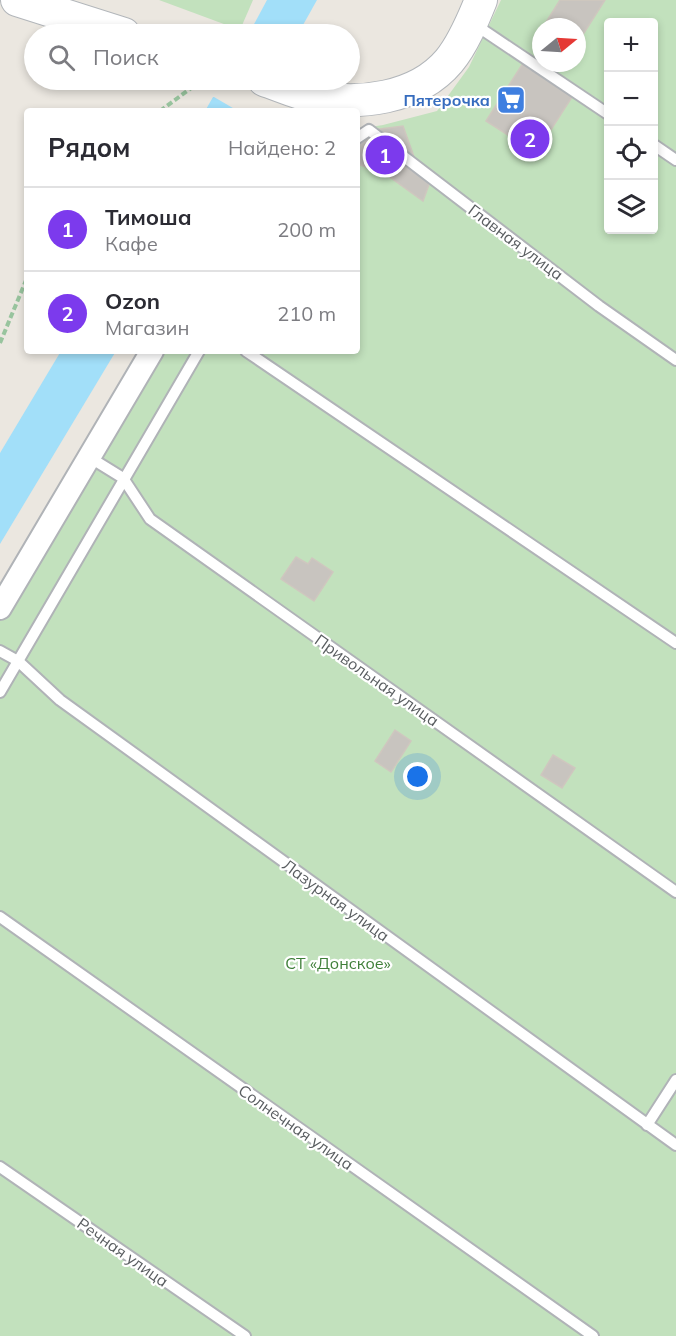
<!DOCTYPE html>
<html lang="ru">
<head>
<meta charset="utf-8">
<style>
	:root { --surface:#fff; --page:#f7f7f7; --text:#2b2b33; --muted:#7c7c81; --line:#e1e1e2; --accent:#7c3aed }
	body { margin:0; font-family:Mulish,sans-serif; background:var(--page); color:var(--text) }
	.controls { position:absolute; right:18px; top:18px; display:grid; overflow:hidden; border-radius:6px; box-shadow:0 3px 9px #0003 }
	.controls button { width:54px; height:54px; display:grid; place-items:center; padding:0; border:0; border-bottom:2px solid var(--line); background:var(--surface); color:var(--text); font:30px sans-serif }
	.compass { position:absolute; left:532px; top:18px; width:54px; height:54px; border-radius:50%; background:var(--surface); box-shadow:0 3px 9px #0003; rotate:72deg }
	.you { position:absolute; left:418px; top:777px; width:21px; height:21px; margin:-15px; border:4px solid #fff; border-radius:50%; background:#1a73e8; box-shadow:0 0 0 9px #1a73e833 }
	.badge { display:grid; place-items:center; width:39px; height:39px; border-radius:50%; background:var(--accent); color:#fff; font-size:20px; font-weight:700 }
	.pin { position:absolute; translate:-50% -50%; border:3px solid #fff; box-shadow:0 2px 6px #0006 }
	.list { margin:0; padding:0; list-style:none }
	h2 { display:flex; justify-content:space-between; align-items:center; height:78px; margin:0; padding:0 24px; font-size:26px }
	h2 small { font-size:20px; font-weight:400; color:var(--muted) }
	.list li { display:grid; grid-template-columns:39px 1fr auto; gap:18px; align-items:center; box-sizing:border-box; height:84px; padding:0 24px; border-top:2px solid var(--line) }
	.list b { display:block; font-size:22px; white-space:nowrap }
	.list p { margin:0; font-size:20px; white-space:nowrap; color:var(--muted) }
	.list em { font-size:20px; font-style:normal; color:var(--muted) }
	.icon { flex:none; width:33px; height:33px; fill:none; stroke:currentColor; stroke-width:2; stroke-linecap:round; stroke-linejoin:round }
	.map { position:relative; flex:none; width:676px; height:1336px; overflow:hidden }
	.search { position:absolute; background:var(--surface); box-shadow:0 3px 9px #0003; left:24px; top:24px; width:336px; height:66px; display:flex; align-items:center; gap:15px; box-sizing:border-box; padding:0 21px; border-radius:33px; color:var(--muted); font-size:22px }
	.panel { position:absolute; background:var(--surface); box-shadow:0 3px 9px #0003; left:24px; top:108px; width:336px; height:246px; border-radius:6px }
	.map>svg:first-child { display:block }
	.green { fill:#c2e1bd; fill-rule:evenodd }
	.water { fill:#a2dff9 }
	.building { fill:#c8c4bf; stroke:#cfc7bf; stroke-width:1.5 }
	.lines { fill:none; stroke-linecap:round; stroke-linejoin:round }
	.service-casing { stroke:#b0b3b7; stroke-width:14 }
	.minor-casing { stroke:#b0b3b7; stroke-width:26 }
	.secondary-casing { stroke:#b2b6ba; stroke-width:34 }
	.path { stroke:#98c49e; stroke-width:4; stroke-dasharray:6 3; stroke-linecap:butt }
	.service { stroke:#fff; stroke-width:10 }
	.minor { stroke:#fff; stroke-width:22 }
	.secondary { stroke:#fff; stroke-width:32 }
	.labels { text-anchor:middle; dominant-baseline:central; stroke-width:4.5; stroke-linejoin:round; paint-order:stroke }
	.shop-label { font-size:16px; font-weight:bold; fill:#366cbe; stroke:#fff; text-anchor:end }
	.street-label { font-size:16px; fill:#595d60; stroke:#fff }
	.park-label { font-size:16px; fill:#3f7f39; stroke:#fff }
</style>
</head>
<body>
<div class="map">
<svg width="676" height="1336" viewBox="0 0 676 1336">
	<rect width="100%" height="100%" fill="#ebe7e0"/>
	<!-- green -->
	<g class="green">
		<polygon points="159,0 253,0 240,30"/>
		<path d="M501,0h175v1336h-676v-746l142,-239h215v-222l26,-4 54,-14 32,-44zM608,22h46v208h-46zM541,27h36v36h-36z"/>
	</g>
	<!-- water -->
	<g class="water">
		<polygon points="267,0 317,0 298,34 269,34 253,26"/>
		<polygon points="213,97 214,97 238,111 205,111"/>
		<polygon points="61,351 116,351 0,544 0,453"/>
	</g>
	<!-- building -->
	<g class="building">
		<polygon points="560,0 605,0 577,44 577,27 543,27"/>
		<polygon points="525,60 574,94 536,153 486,121"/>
		<polygon points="403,126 418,168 431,179 423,201 384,173 357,164 357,132"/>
		<polygon points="296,557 308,564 312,558 333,572 314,601 281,579"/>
		<polygon points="395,730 411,741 391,772 375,761"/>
		<polygon points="553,755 575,768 562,788 541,775"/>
	</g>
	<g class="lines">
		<!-- service casing -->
		<g class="service-casing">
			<g id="service">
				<polyline points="474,24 608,114"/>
				<polyline points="357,138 369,130 599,306 676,360"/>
				<polyline points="654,145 676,160"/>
				<polyline points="246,351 676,643"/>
				<polyline points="89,457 123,478 150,519 676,892"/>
				<polyline points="0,651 18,661 60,700 676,1145"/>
				<polyline points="0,692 199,351"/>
				<polyline points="0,917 593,1336"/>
				<polyline points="647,1125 676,1080"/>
				<polyline points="0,1167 245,1336"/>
			</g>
		</g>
		<!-- minor casing -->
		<g class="minor-casing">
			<polyline id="minor" points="0,608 152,351"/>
		</g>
		<!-- secondary casing -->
		<g class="secondary-casing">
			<g id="secondary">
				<polyline points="17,0 124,34"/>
				<path d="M264,80c15,5 32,13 48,16 46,10 105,3 137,-35 14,-17 24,-41 32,-61"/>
			</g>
		</g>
		<!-- path -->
		<g class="path">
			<polyline points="160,111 202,80"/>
			<polyline points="0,343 27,278"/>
		</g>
		<!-- service -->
		<use href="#service" class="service"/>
		<!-- minor -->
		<use href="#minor" class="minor"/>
		<!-- secondary -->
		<use href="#secondary" class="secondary"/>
	</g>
	<!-- icons -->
	<defs>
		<g id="supermarket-square" transform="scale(1.5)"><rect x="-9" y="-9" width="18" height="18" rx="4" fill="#3f7fe0" stroke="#fff"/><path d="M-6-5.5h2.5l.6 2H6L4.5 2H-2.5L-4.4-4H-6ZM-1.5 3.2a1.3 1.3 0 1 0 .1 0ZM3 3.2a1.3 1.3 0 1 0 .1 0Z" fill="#fff"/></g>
	</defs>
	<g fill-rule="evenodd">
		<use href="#supermarket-square" x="511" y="100"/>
	</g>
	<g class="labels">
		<!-- shop labels -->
		<g class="shop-label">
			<text x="490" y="100">Пятерочка</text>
		</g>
		<!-- street labels -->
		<g class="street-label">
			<text transform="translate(516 242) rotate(37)">Главная улица</text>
			<text transform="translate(377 680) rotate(35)">Привольная улица</text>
			<text transform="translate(336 900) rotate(36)">Лазурная улица</text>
			<text transform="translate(296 1127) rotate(35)">Солнечная улица</text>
			<text transform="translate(123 1252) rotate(35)">Речная улица</text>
		</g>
		<!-- park labels -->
		<g class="park-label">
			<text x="338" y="963">СТ «Донское»</text>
		</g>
	</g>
</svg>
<div class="controls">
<button>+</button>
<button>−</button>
<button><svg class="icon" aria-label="locate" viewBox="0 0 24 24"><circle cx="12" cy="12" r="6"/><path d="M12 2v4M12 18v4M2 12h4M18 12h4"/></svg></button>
<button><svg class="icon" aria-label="layers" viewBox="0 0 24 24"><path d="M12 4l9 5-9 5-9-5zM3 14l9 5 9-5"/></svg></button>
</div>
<svg class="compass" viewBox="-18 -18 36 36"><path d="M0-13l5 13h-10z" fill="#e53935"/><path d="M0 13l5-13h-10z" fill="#7c7c81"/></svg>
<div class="you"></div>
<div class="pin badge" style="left:385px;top:155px">1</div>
<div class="pin badge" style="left:530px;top:139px">2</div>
<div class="search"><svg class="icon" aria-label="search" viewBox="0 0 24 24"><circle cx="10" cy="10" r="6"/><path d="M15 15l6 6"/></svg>Поиск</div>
<section class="panel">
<h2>Рядом<small>Найдено: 2</small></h2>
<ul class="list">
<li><span class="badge">1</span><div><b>Тимоша</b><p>Кафе</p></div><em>200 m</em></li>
<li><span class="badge">2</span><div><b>Ozon</b><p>Магазин</p></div><em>210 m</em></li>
</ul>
</section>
</div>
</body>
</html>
